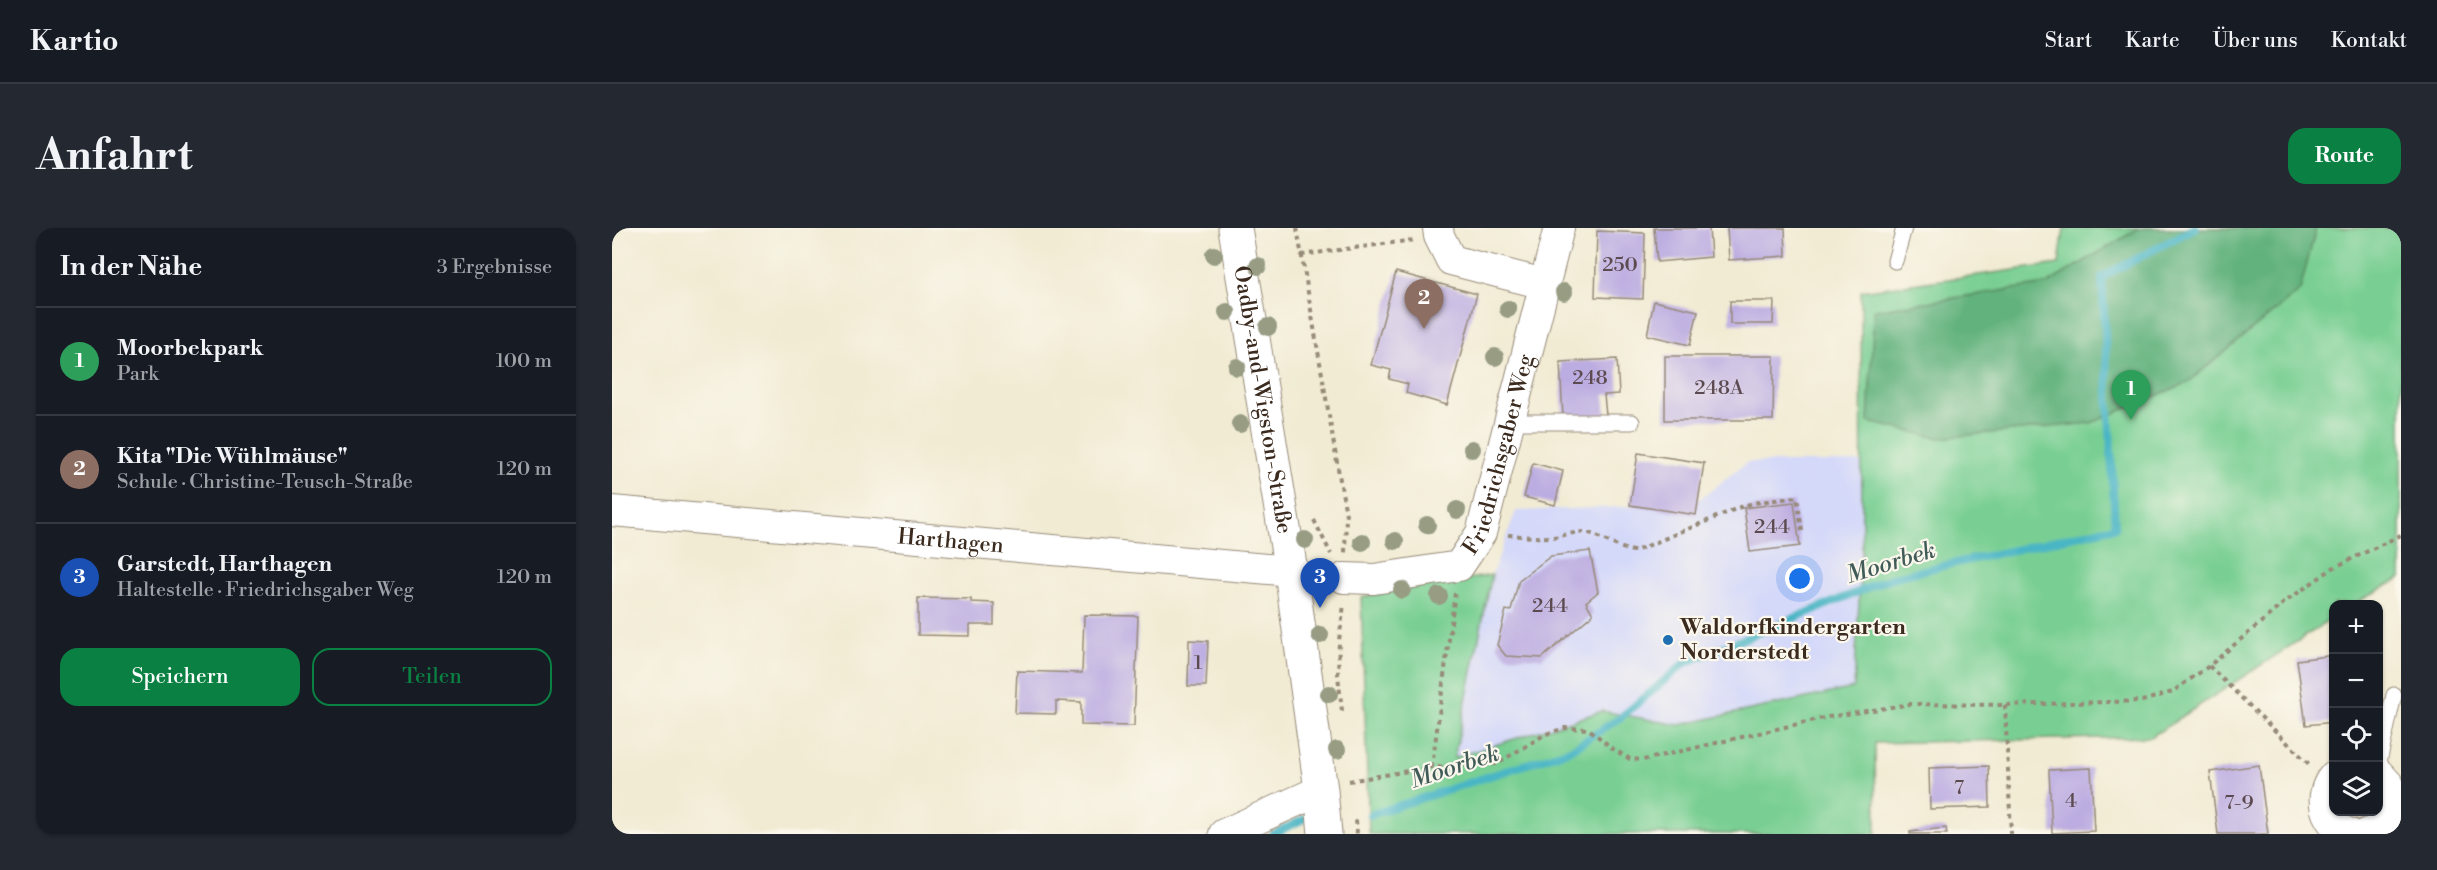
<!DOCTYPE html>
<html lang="de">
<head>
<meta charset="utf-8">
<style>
	:root { --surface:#171b24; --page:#242831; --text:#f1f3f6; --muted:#9ea1a6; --line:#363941; --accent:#0b8043 }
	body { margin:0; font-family:"Libre Bodoni",serif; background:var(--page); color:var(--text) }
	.controls { position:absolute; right:18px; bottom:18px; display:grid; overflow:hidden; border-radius:12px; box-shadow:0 2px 4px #0004 }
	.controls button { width:54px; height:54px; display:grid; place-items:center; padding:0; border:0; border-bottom:2px solid var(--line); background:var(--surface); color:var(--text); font:30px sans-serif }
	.you { position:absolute; left:1188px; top:351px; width:21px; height:21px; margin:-15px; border:4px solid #fff; border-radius:50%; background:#1a73e8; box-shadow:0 0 0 9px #1a73e833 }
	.badge { display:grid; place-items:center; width:39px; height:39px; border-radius:50%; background:var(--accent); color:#fff; font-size:20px; font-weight:700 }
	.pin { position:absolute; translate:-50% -50px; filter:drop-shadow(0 2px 3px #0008) }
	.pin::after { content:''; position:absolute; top:32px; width:21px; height:18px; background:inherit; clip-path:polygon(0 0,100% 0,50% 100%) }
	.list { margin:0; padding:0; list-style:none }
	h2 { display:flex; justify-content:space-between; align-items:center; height:78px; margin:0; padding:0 24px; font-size:26px }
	h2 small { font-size:20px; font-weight:400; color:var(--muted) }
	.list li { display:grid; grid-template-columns:39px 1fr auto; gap:18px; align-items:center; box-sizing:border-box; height:108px; padding:0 24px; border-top:2px solid var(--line) }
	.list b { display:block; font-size:22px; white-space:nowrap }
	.list p { margin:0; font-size:20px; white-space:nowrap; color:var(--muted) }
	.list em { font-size:20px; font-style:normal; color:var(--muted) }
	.actions { display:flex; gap:12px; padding:18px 24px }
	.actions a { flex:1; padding:14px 0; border:2px solid var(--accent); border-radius:18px; text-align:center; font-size:21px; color:var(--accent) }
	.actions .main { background:var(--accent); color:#fff }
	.icon { flex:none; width:33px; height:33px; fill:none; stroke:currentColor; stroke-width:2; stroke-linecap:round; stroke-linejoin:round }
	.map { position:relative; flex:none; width:1789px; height:606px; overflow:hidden; border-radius:18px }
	header { display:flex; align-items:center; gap:36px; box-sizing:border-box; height:84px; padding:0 30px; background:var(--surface); border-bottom:2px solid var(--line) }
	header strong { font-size:28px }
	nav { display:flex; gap:33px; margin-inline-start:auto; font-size:21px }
	.intro { display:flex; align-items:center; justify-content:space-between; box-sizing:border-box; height:144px; padding:0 36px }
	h1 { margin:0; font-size:42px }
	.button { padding:15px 27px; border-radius:18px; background:var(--accent); color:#fff; font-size:21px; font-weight:700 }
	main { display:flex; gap:36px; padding:0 36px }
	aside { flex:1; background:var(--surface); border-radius:18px; box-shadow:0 2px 4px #0004 }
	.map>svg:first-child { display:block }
	.built { fill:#d4d8f9 }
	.green { fill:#79cf93; stroke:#5a7c58; stroke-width:1.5 }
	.forest { fill:#62b27d; stroke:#4e6e4e; stroke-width:1.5 }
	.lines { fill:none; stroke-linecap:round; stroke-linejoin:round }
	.stream { stroke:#49b5c5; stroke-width:8 }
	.building { fill:#bbace1 }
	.service-casing { stroke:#968a78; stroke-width:17 }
	.minor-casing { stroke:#968a78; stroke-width:32 }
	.secondary-casing { stroke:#968a78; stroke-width:35 }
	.path { stroke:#968a78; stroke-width:4; stroke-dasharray:4.5 4.5; stroke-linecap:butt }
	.service { stroke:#fff; stroke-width:15 }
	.minor { stroke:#fff; stroke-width:30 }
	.secondary { stroke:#fff; stroke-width:33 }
	.tree { fill:#979c83 }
	.poi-dot { fill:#1f6fb2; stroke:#fbf7ec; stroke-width:2 }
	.labels { text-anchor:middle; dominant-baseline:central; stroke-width:4.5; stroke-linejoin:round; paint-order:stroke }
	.number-label { font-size:20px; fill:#5b4a4f }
	.street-label { font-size:22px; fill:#3b2a1e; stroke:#fbf7ec }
	.poi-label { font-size:22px; font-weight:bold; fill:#3b2a1e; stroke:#fbf7ec; text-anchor:start }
	.water-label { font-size:24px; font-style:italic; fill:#405b58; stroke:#fbf7ec }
</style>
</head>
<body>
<header>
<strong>Kartio</strong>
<nav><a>Start</a><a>Karte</a><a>Über uns</a><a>Kontakt</a></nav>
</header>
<div class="intro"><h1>Anfahrt</h1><a class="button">Route</a></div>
<main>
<aside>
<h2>In der Nähe<small>3 Ergebnisse</small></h2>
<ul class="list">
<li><span class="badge" style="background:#2e9e5b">1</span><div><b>Moorbekpark</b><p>Park</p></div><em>100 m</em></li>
<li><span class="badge" style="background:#8d6e63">2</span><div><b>Kita &quot;Die Wühlmäuse&quot;</b><p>Schule · Christine-Teusch-Straße</p></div><em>120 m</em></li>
<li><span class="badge" style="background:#1a4fb4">3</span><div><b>Garstedt, Harthagen</b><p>Haltestelle · Friedrichsgaber Weg</p></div><em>120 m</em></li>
</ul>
<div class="actions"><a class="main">Speichern</a><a>Teilen</a></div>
</aside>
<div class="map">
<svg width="1789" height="606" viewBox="0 0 1789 606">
	<rect width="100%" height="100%" fill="#fbf7ec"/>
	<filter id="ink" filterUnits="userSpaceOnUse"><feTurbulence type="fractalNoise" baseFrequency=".0167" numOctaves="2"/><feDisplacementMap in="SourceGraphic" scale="12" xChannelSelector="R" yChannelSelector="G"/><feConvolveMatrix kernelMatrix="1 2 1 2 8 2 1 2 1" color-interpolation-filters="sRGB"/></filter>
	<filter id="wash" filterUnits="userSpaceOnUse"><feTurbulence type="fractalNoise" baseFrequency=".008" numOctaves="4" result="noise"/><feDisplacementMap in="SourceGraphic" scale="24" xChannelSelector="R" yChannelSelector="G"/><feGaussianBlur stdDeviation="1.35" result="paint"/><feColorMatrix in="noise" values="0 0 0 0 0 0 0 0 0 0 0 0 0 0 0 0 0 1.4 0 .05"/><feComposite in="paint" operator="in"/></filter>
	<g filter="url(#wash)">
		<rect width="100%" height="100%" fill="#f1ebd3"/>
		<!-- built -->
		<polygon class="built" points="1135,234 1250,234 1250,322 1242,460 1067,497 990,483 841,530 880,346 904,283 1082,276"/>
		<!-- green -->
		<polygon class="green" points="1452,0 1789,0 1789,350 1742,376 1722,376 1721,390 1539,509 1263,515 1264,606 757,606 749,369 880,347 842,530 990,483 1067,497 1242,460 1250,322 1249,63 1447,36"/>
		<!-- forest -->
		<polygon class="forest" points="1527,0 1704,0 1688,62 1575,155 1479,195 1327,210 1256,194 1262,82 1435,56"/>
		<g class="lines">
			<!-- stream -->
			<g class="stream">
				<polyline points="758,587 958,522 1008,490 1073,435 1282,349 1503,299 1490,49 1583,0"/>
				<polyline points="661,606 692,591"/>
			</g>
		</g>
		<g id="blocks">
			<!-- building -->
			<g class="building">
				<polygon points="1042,0 1097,0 1099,29 1045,34"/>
				<polygon points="1115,0 1173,0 1174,28 1117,32"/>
				<polygon points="985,3 1033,5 1031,71 983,69"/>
				<polygon points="784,44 865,66 835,177 794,165 796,156 777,151 779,142 759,137"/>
				<polygon points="1042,73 1086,83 1078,117 1035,107"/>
				<polygon points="1118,73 1162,73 1161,96 1118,96"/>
				<polygon points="1053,128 1162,128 1161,192 1053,192"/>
				<polygon points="1005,131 1007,166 992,167 994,187 951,190 948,134"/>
				<polygon points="1026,225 1092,235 1084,287 1018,277"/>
				<polygon points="921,235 951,243 943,277 912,269"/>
				<polygon points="1182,274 1188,318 1138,324 1132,280"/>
				<polygon points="978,323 986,364 974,374 981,386 930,430 894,428 885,417 894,382 899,383 907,352 939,328"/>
				<polygon points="306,370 359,371 359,374 382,375 382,397 358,397 358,408 306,407"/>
				<polygon points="472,387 526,388 522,498 469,497 469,474 444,473 444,486 403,485 405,443 470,445"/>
				<polygon points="577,412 596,413 594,458 576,458"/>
				<polygon points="1722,427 1722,494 1694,497 1685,432"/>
				<polygon points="1647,537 1656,606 1606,606 1598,544"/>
				<polygon points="1377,538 1378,579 1318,581 1317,540"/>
				<polygon points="1479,540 1482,603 1440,605 1437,542"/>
				<polygon points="1334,600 1335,606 1298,606 1298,604"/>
			</g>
		</g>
	</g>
	<g filter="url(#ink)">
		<use href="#blocks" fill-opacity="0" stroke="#968a78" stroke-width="1.5"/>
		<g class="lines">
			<!-- service casing -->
			<g class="service-casing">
				<g id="service">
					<polyline points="1283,33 1292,0"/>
					<polyline points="897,194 1020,194"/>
					<polyline points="1766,538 1782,467"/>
				</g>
			</g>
			<!-- minor casing -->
			<g class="minor-casing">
				<g id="minor">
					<polyline points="826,0 827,8 839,32 932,56"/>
					<path id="s1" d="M0,283l679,60"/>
					<path id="s2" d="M732,350l30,1 85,-13 22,-33 78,-305"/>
					<path d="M1722,548c-18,21 -9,50 17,58"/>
					<polyline points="612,606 709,562"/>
					<polyline points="1754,606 1766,601 1778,586 1777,557 1766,545"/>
				</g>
			</g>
			<!-- secondary casing -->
			<g class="secondary-casing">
				<g id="secondary">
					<path id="s3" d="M623,0l56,343 30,219 4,44"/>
				</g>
			</g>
			<!-- path -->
			<g class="path">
				<polyline points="685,0 734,287 733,325"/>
				<polyline points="689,27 802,12"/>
				<polyline points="702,292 719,326"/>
				<path d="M896,307c14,1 29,3 42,2 11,0 22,-5 33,-5 15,1 32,17 52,19l103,-43 15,-5 44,-6 5,34"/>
				<polyline points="1597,438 1697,536"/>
				<polyline points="1393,477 1399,606"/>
				<polyline points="730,483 726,447 727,412 732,377"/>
				<polyline points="820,539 843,365"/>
				<polyline points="737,553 820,539 884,536 934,506 953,500 977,501 1001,521 1018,531 1031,532 1216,489 1299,476 1393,477 1530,473 1560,464 1597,438 1673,374 1721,340 1789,307"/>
				<polyline points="744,592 745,606"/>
			</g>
			<!-- service -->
			<use href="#service" class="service"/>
			<!-- minor -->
			<use href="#minor" class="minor"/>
			<!-- secondary -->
			<use href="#secondary" class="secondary"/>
		</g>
		<!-- trees -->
		<g class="tree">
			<circle cx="602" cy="27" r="9"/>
			<circle cx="646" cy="38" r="9"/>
			<circle cx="952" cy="64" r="9"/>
			<circle cx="896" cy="81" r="9"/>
			<circle cx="615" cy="84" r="9"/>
			<circle cx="656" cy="99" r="9"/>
			<circle cx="883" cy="129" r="9"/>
			<circle cx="625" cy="139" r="9"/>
			<circle cx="628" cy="196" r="9"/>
			<circle cx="860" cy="221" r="9"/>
			<circle cx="845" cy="282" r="9"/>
			<circle cx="815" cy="297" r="9"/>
			<circle cx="693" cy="312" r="9"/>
			<circle cx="783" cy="313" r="9"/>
			<circle cx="750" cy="314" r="9"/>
			<circle cx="790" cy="362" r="9"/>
			<circle cx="827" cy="368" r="9"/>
			<circle cx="708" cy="407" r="9"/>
			<circle cx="717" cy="466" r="9"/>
			<circle cx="725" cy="522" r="9"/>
		</g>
	</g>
	<!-- markers -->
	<circle class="poi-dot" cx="1056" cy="412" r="6"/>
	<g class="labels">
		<!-- number labels -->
		<g class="number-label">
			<text x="1008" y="37">250</text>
			<text x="978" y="150">248</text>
			<text x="1107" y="160">248A</text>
			<text x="1160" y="299">244</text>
			<text x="938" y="378">244</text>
			<text x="586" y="435">1</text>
			<text x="1347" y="560">7</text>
			<text x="1459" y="573">4</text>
			<text x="1627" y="575">7-9</text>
		</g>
		<!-- street labels -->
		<g class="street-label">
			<text stroke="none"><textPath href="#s3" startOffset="174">Oadby-and-Wigston-Straße</textPath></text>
			<text stroke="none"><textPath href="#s2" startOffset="236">Friedrichsgaber Weg</textPath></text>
			<text stroke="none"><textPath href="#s1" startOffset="340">Harthagen</textPath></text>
		</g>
		<!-- poi labels -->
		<g class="poi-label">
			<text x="1068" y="399">Waldorfkindergarten<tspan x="1068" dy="25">Norderstedt</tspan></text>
		</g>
		<!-- water labels -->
		<g class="water-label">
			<text transform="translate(1279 335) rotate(-17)">Moorbek</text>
			<text transform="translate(843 539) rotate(-18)">Moorbek</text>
		</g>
	</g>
</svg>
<div class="controls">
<button>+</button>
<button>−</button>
<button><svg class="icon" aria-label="locate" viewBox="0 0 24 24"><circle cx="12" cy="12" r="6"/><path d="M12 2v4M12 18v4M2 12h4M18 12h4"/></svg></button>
<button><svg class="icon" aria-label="layers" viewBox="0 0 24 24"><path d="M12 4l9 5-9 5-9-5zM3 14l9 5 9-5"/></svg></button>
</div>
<div class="you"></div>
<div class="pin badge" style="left:1519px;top:192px;background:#2e9e5b">1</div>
<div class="pin badge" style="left:812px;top:101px;background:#8d6e63">2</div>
<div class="pin badge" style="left:708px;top:380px;background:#1a4fb4">3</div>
</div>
</main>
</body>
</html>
